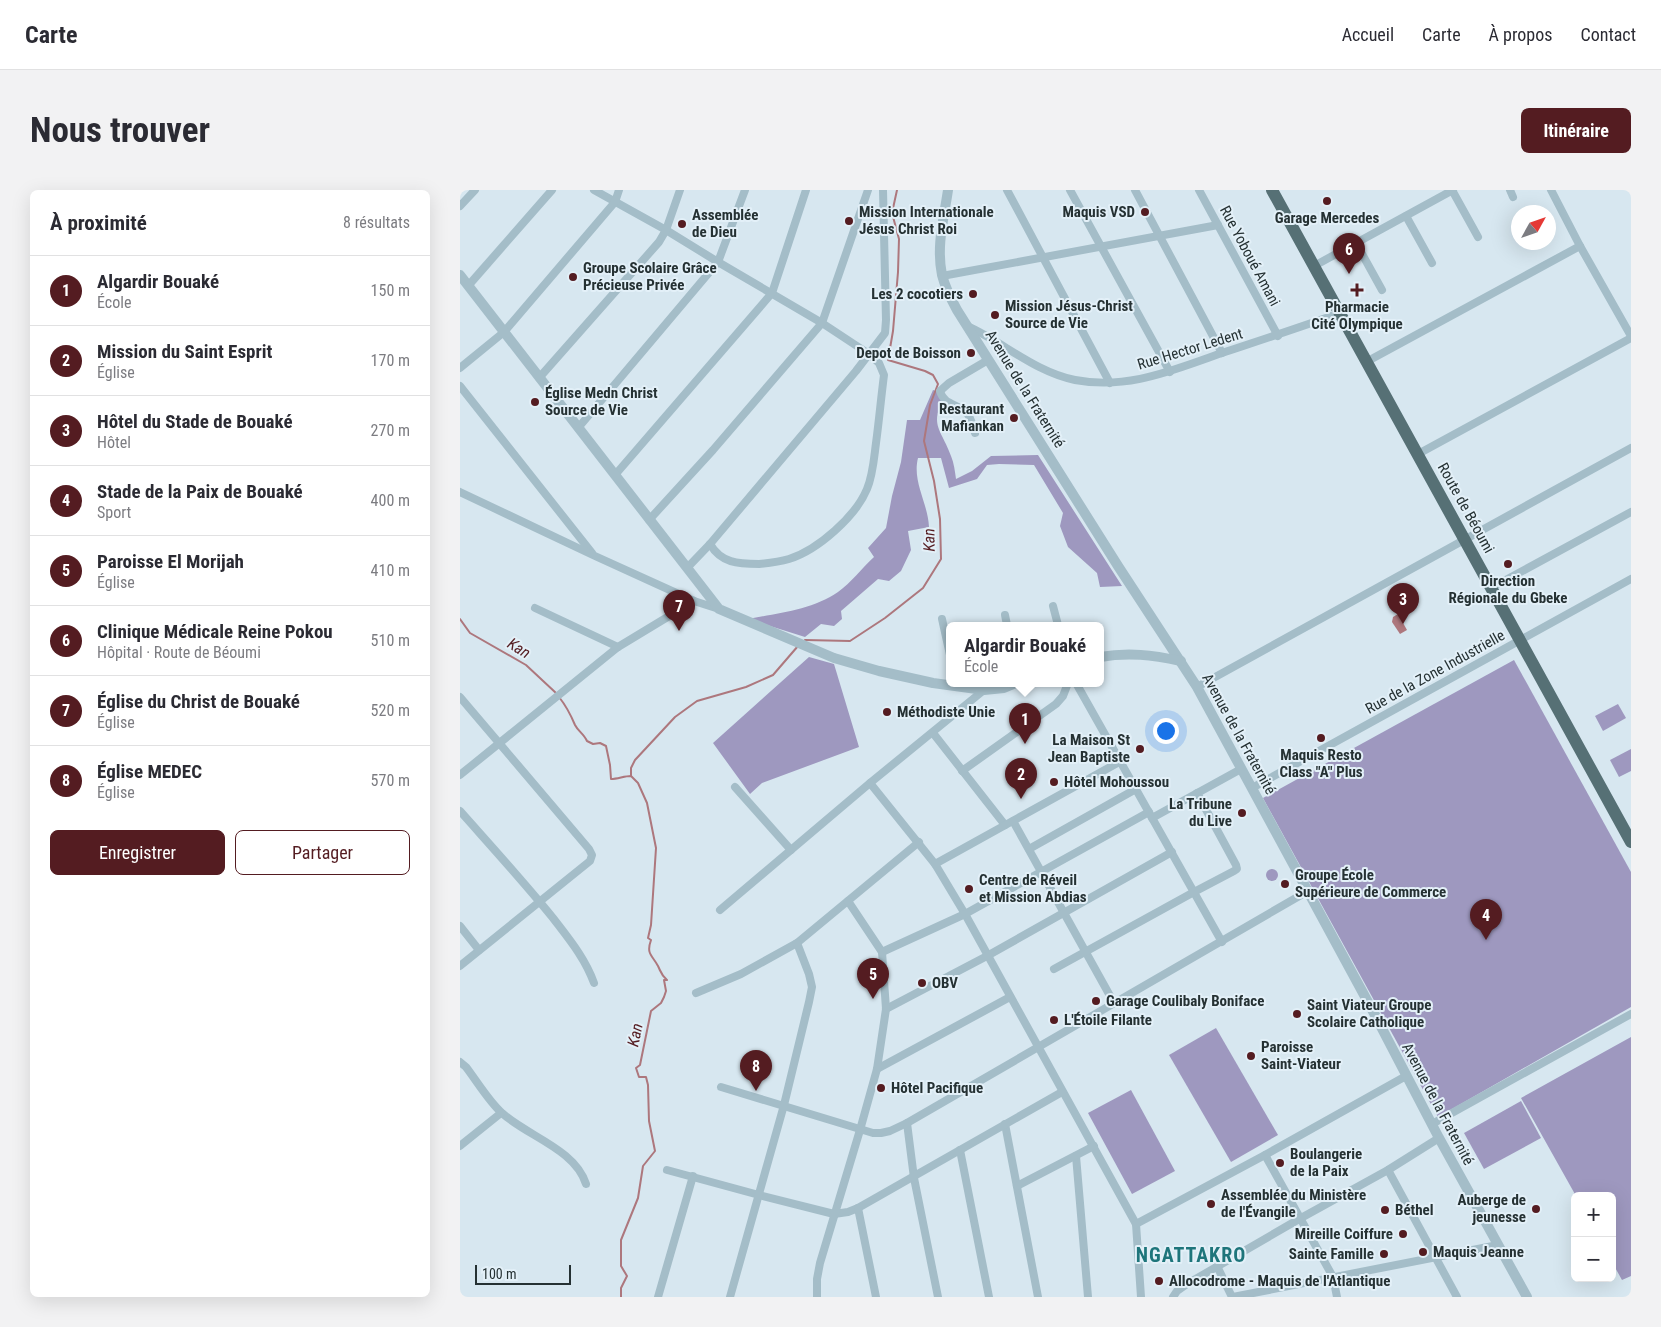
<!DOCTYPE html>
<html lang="fr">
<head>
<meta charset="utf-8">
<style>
	:root { --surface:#fff; --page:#f2f2f3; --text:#2b2b33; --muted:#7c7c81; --line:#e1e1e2; --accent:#541c21 }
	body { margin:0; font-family:"Roboto Condensed",sans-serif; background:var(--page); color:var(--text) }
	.controls { position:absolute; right:15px; bottom:15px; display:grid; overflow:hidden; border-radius:8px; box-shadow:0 5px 20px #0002 }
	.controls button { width:45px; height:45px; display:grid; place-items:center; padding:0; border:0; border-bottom:1px solid var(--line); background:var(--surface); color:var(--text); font:25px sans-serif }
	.compass { position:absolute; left:1051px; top:15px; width:45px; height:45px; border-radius:50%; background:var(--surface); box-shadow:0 5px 20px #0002; rotate:50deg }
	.scale { position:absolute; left:15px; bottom:12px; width:96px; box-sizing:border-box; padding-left:5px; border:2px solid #253133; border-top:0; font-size:14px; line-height:18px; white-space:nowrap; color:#253133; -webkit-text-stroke:4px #e3f0f8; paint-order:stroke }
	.you { position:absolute; left:705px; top:540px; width:18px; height:18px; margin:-12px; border:4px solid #fff; border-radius:50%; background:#1a73e8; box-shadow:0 0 0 8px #1a73e833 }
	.badge { display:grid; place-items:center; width:32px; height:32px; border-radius:50%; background:var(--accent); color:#fff; font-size:16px; font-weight:700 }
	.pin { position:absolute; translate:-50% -41px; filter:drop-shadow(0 1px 2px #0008) }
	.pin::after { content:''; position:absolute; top:26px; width:18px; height:15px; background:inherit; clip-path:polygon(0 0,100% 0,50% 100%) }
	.popup { position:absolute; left:486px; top:432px; width:158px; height:65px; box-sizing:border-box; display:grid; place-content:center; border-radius:8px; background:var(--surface); filter:drop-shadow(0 1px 4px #0005); font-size:16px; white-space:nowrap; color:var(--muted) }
	.popup b { font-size:19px; color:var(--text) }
	.popup::after { content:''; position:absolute; left:50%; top:100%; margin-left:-10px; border:10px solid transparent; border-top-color:var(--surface) }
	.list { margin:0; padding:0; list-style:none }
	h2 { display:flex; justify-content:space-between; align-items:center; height:65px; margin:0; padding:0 20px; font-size:21px }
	h2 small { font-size:16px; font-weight:400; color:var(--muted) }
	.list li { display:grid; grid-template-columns:32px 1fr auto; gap:15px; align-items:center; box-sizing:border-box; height:70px; padding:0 20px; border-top:1px solid var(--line) }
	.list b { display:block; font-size:19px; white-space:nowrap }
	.list p { margin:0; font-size:16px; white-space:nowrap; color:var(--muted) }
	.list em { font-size:16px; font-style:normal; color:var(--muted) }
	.actions { display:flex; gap:10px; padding:15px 20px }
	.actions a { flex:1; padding:11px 0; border:1px solid var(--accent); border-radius:8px; text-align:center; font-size:18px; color:var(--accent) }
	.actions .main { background:var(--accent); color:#fff }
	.map { position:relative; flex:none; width:1171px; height:1107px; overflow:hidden; border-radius:8px }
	header { display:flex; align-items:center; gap:30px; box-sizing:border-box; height:70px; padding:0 25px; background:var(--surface); border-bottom:1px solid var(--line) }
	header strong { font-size:24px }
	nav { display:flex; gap:28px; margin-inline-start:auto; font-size:18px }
	.intro { display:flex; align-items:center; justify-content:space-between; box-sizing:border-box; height:120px; padding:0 30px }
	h1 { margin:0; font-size:35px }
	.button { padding:12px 22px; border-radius:8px; background:var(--accent); color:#fff; font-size:18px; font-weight:700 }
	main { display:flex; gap:30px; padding:0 30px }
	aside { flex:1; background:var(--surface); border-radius:8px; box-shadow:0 5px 20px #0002 }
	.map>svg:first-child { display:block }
	.green { fill:#9e98bf }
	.water { fill:#ad777d }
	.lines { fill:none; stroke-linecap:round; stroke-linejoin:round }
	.stream { stroke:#ad777d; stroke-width:2 }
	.minor { stroke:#a4bdc8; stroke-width:8 }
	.tertiary { stroke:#a4bdc8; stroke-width:10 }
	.primary { stroke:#567075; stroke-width:12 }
	.poi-dot { fill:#541c21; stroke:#e3f0f8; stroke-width:2 }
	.labels { text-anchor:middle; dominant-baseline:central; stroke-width:4; stroke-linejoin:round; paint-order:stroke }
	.poi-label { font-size:15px; font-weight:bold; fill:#253133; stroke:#e3f0f8; text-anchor:start }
	.street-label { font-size:15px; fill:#253133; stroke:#e3f0f8 }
	.water-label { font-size:16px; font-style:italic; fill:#541c21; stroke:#e3f0f8 }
	.district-label { font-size:20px; font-weight:bold; letter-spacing:1px; fill:#1e757b; stroke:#e3f0f8 }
</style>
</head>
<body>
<header>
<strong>Carte</strong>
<nav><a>Accueil</a><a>Carte</a><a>À propos</a><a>Contact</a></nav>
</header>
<div class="intro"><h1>Nous trouver</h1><a class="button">Itinéraire</a></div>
<main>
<aside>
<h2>À proximité<small>8 résultats</small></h2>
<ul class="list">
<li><span class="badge">1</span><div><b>Algardir Bouaké</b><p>École</p></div><em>150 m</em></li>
<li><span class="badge">2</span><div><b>Mission du Saint Esprit</b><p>Église</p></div><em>170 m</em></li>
<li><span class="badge">3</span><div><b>Hôtel du Stade de Bouaké</b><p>Hôtel</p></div><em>270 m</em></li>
<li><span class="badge">4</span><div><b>Stade de la Paix de Bouaké</b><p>Sport</p></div><em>400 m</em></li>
<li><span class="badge">5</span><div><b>Paroisse El Morijah</b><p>Église</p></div><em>410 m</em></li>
<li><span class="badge">6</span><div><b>Clinique Médicale Reine Pokou</b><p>Hôpital · Route de Béoumi</p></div><em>510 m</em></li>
<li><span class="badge">7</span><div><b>Église du Christ de Bouaké</b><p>Église</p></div><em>520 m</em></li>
<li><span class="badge">8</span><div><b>Église MEDEC</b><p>Église</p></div><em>570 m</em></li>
</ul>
<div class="actions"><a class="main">Enregistrer</a><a>Partager</a></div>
</aside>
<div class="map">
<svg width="1171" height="1107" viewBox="0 0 1171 1107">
	<rect width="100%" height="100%" fill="#d7e7f0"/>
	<!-- green -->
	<g class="green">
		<path d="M473,200l13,5c-18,30 -5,33 5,61 3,7 4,16 5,23l16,-8 19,-15 47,-1 84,131 -22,1 -3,-14 -29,-26 -8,-21 3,-13 -29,-48 -35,-1 -12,1 -10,14 -28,9 -8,-30h-23c-6,24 10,45 11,69l-21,4 3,19 -10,21 -12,10 -11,-2 -37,32 1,8 -8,7 -13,-2 -16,13 -57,-18c30,-6 64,-9 90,-27 13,-9 24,-24 36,-35l-6,-9 18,-20 6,-32 9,-34 6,-42h13z"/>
		<polygon points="349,467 374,474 399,557 302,593 290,604 253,553"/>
		<polygon points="1054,470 1171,682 1171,817 978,927 803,608"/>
		<polygon points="1158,514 1166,528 1143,541 1135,526"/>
		<polygon points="1171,559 1171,581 1159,587 1150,570"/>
		<circle cx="812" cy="685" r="6"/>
		<polygon points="756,838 818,945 771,972 709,865"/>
		<polygon points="1171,847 1171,1086 1162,1090 1152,1072 1152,1006 1116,1006 1061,908"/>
		<polygon points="671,900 715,981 672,1004 628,923"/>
		<polygon points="1061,911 1081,948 1024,979 1004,943"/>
	</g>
	<!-- water -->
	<polygon class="water" points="938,424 947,440 940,444 932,432 933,427"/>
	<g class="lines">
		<!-- stream -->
		<g class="stream">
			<polyline points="0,429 10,443 66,475 96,503"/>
			<polyline points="345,450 390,451 425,428 463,398 481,369 480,329 474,291 464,251 470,215 478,194 473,185 465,181 428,170 433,141 438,82 439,49 432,23 437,0"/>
			<path d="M99,507c8,10 11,16 16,28 3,6 9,9 12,16l6,3 7,-1 6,3 4,19 1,14c7,0 13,-3 20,-3l7,7 9,20 9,45 -5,77 -3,13 3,2c-5,14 1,15 7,26 3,6 3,9 9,14h-3l2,11 -2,6 -3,6 -10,8 -11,54 -4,3 3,9h7l2,8 1,36 6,30 -12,15 -5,32 -17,42v26l6,10 -6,12v9"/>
			<polyline points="171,586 171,578 175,570 215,527 237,511 286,497 313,485 338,456"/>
		</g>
		<!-- minor -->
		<g class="minor">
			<path d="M134,0l72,40 52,32 104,61 47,31 10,9 5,12c-3,23 -5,46 -8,68 -2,15 -3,32 -9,46 -11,27 -49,61 -78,70 -10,3 -19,4 -30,5 -21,0 -38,-1 -49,-20"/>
			<polyline points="547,0 650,193"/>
			<polyline points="610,0 710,182"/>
			<polyline points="675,0 762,163"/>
			<polyline points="739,0 818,146"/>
			<polyline points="992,0 1018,47"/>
			<polyline points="1050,0 1053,7"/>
			<polyline points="1091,0 1120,56 1171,146"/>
			<polyline points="0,16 15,0"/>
			<polyline points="946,26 972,73"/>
			<polyline points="896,53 922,100"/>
			<polyline points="854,76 993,0"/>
			<polyline points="482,86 758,35"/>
			<polyline points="8,96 92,0"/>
			<path d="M507,136c36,16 68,46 108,54 54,10 97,-10 147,-27 39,-13 79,-26 118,-40"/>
			<polyline points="906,172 1120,56"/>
			<polyline points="0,178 44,142 155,12 159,0"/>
			<polyline points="79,188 199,52 206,40 220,0"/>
			<polyline points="0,196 132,363"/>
			<polyline points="118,238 258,72 285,0"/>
			<path d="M515,243c-2,-7 -4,-17 -10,-22 -10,-8 -21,-6 -25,-20l9,-8 39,-23"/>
			<polyline points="958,264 1171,148"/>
			<polyline points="155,285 312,103 346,0"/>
			<polyline points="0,302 135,366 234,411 259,419"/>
			<polyline points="189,330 253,260 362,133 408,0"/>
			<polyline points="227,378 250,354 396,181 425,143 426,130 423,0"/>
			<polyline points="1031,398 1171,322"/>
			<polyline points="593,416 598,435"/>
			<polyline points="75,418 158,457"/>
			<polyline points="545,425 547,435"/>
			<polyline points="482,429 490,465"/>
			<polyline points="616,493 762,752"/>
			<polyline points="737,497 1171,258"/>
			<polyline points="0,507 129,659 132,665 130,671 0,776"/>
			<polyline points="473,543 545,635"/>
			<polyline points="502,581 596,514 603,506 608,493"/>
			<polyline points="0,585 158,457 234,411"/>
			<polyline points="410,593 475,674 505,724 676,1034 681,1107"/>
			<polyline points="275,597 331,660"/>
			<polyline points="792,598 1171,389"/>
			<path d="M0,621c31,35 63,70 93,107 16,21 32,40 41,65"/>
			<polyline points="692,628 781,579"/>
			<polyline points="553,631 654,813"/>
			<polyline points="569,659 676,599"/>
			<polyline points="475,674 661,571"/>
			<polyline points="260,720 410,593 524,500"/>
			<polyline points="0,736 19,760"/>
			<polyline points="422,762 505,724 689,622"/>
			<polyline points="594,779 734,702 774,681 777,679 776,675 737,603"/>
			<polyline points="236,803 281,784 337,753 459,652"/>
			<polyline points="426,819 527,766 712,662"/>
			<path d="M0,872l6,5c10,13 24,36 36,46 25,23 73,36 84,71"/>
			<polyline points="417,879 550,807"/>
			<polyline points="261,897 413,943 421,943 430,941 447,933 848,701"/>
			<polyline points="447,933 454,988 478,1107"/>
			<polyline points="545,934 578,1107"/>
			<polyline points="972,934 1171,824"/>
			<polyline points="0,956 41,923"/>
			<polyline points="500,960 529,1107"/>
			<polyline points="805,965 873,1087 877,1107"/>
			<polyline points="616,966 628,1107"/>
			<polyline points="207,980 299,1005 374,1024 388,1022 398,1018 602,902"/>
			<polyline points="928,980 997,1107"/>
			<polyline points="557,996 634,956"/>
			<polyline points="398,1018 416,1107"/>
			<polyline points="676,1034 805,965 946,886"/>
			<polyline points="757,1076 772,1107"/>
			<polyline points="198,1107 233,986"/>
			<polyline points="270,1107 324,915 349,812 352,797 349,784 337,753"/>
			<polyline points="357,1107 357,1089 360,1073 400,940 417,879 426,819 422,762 388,711"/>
			<polyline points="713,1107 717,1101 727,1094 841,1028 928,980 979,948"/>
			<polyline points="773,1107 1038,1055"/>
		</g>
		<!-- tertiary -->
		<g class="tertiary">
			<path d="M488,0c-4,28 -12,56 -6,85 3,12 9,24 15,35l161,256 79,121 178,328 64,123 88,159"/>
			<polyline points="0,85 259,419 374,468 419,481 473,493 524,500 544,498 556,493"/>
			<path d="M640,467c29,-5 52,-2 81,4"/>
		</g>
		<!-- primary -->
		<polyline class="primary" points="812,0 1171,652"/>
	</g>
	<!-- markers -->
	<g class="poi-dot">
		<circle cx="867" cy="11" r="5"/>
		<circle cx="685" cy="22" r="5"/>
		<circle cx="389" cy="31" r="5"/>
		<circle cx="222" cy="34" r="5"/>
		<circle cx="113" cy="87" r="5"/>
		<path d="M894.5 92.5h5v5h5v5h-5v5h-5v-5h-5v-5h5z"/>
		<circle cx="513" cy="104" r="5"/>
		<circle cx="535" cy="125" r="5"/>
		<circle cx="511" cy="163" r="5"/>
		<circle cx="75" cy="212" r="5"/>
		<circle cx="554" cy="228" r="5"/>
		<circle cx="1048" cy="374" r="5"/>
		<circle cx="427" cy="522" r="5"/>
		<circle cx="861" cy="548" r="5"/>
		<circle cx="680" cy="559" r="5"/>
		<circle cx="594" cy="592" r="5"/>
		<circle cx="782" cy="623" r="5"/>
		<circle cx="825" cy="694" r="5"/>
		<circle cx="509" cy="699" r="5"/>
		<circle cx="462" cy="793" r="5"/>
		<circle cx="636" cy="811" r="5"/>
		<circle cx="837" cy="824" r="5"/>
		<circle cx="594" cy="830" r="5"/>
		<circle cx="791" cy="866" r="5"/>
		<circle cx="421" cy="898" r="5"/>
		<circle cx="820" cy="973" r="5"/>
		<circle cx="751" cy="1014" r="5"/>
		<circle cx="1076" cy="1019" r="5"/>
		<circle cx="925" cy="1020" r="5"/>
		<circle cx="943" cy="1044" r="5"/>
		<circle cx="963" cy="1062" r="5"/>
		<circle cx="924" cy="1064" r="5"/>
		<circle cx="699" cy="1091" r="5"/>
	</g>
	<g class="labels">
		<!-- poi labels -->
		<g class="poi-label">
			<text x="399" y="22">Mission Internationale<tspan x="399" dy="17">Jésus Christ Roi</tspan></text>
			<text x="675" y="22" text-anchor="end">Maquis VSD</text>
			<text x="232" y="25">Assemblée<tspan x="232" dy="17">de Dieu</tspan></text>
			<text x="867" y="28" text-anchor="middle">Garage Mercedes</text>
			<text x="123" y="78">Groupe Scolaire Grâce<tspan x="123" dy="17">Précieuse Privée</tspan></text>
			<text x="503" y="104" text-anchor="end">Les 2 cocotiers</text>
			<text x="545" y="116">Mission Jésus-Christ<tspan x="545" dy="17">Source de Vie</tspan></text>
			<text x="897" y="117" text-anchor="middle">Pharmacie<tspan x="897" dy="17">Cité Olympique</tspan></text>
			<text x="501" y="163" text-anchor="end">Depot de Boisson</text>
			<text x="85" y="203">Église Medn Christ<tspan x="85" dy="17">Source de Vie</tspan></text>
			<text x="544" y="219" text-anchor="end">Restaurant<tspan x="544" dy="17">Mafiankan</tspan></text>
			<text x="1048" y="391" text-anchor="middle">Direction<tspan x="1048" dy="17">Régionale du Gbeke</tspan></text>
			<text x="437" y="522">Méthodiste Unie</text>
			<text x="670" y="550" text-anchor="end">La Maison St<tspan x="670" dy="17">Jean Baptiste</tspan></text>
			<text x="861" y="565" text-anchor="middle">Maquis Resto<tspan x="861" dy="17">Class "A" Plus</tspan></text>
			<text x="604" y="592">Hôtel Mohoussou</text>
			<text x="772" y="614" text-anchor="end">La Tribune<tspan x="772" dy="17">du Live</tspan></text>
			<text x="835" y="685">Groupe École<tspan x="835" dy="17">Supérieure de Commerce</tspan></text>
			<text x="519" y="690">Centre de Réveil<tspan x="519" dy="17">et Mission Abdias</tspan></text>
			<text x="472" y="793">OBV</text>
			<text x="646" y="811">Garage Coulibaly Boniface</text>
			<text x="847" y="815">Saint Viateur Groupe<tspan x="847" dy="17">Scolaire Catholique</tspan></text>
			<text x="604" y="830">L'Étoile Filante</text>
			<text x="801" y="857">Paroisse<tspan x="801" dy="17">Saint-Viateur</tspan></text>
			<text x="431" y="898">Hôtel Pacifique</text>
			<text x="830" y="964">Boulangerie<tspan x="830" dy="17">de la Paix</tspan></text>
			<text x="761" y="1005">Assemblée du Ministère<tspan x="761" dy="17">de l'Évangile</tspan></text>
			<text x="1066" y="1010" text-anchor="end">Auberge de<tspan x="1066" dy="17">jeunesse</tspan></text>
			<text x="935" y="1020">Béthel</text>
			<text x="933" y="1044" text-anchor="end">Mireille Coiffure</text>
			<text x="973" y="1062">Maquis Jeanne</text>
			<text x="914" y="1064" text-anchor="end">Sainte Famille</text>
			<text x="709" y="1091">Allocodrome - Maquis de l'Atlantique</text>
		</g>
		<!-- street labels -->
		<g class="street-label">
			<text transform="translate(790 66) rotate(62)">Rue Yoboué Amani</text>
			<text transform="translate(730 159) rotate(-17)">Rue Hector Ledent</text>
			<text transform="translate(565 199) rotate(58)">Avenue de la Fraternité</text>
			<text transform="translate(1006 318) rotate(61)">Route de Béoumi</text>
			<text transform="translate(975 482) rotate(-29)">Rue de la Zone Industrielle</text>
			<text transform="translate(779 544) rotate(61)">Avenue de la Fraternité</text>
			<text transform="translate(978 914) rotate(62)">Avenue de la Fraternité</text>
		</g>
		<!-- water labels -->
		<g class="water-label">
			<text transform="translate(469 350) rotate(-91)">Kan</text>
			<text transform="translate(59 458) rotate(32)">Kan</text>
			<text transform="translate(175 845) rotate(-78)">Kan</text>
		</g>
		<!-- district labels -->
		<g class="district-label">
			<text x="731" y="1065">NGATTAKRO</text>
		</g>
	</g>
</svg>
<div class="controls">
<button>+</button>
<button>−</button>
</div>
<svg class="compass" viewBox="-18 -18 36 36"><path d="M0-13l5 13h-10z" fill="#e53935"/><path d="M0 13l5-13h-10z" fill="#7c7c81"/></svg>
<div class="scale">100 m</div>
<div class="you"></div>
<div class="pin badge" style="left:565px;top:554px">1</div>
<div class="popup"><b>Algardir Bouaké</b>École</div>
<div class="pin badge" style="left:561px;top:609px">2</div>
<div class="pin badge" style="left:943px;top:434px">3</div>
<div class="pin badge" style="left:1026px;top:750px">4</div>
<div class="pin badge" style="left:413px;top:809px">5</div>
<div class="pin badge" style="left:889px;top:84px">6</div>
<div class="pin badge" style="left:219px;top:441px">7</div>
<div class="pin badge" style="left:296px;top:901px">8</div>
</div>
</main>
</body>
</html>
